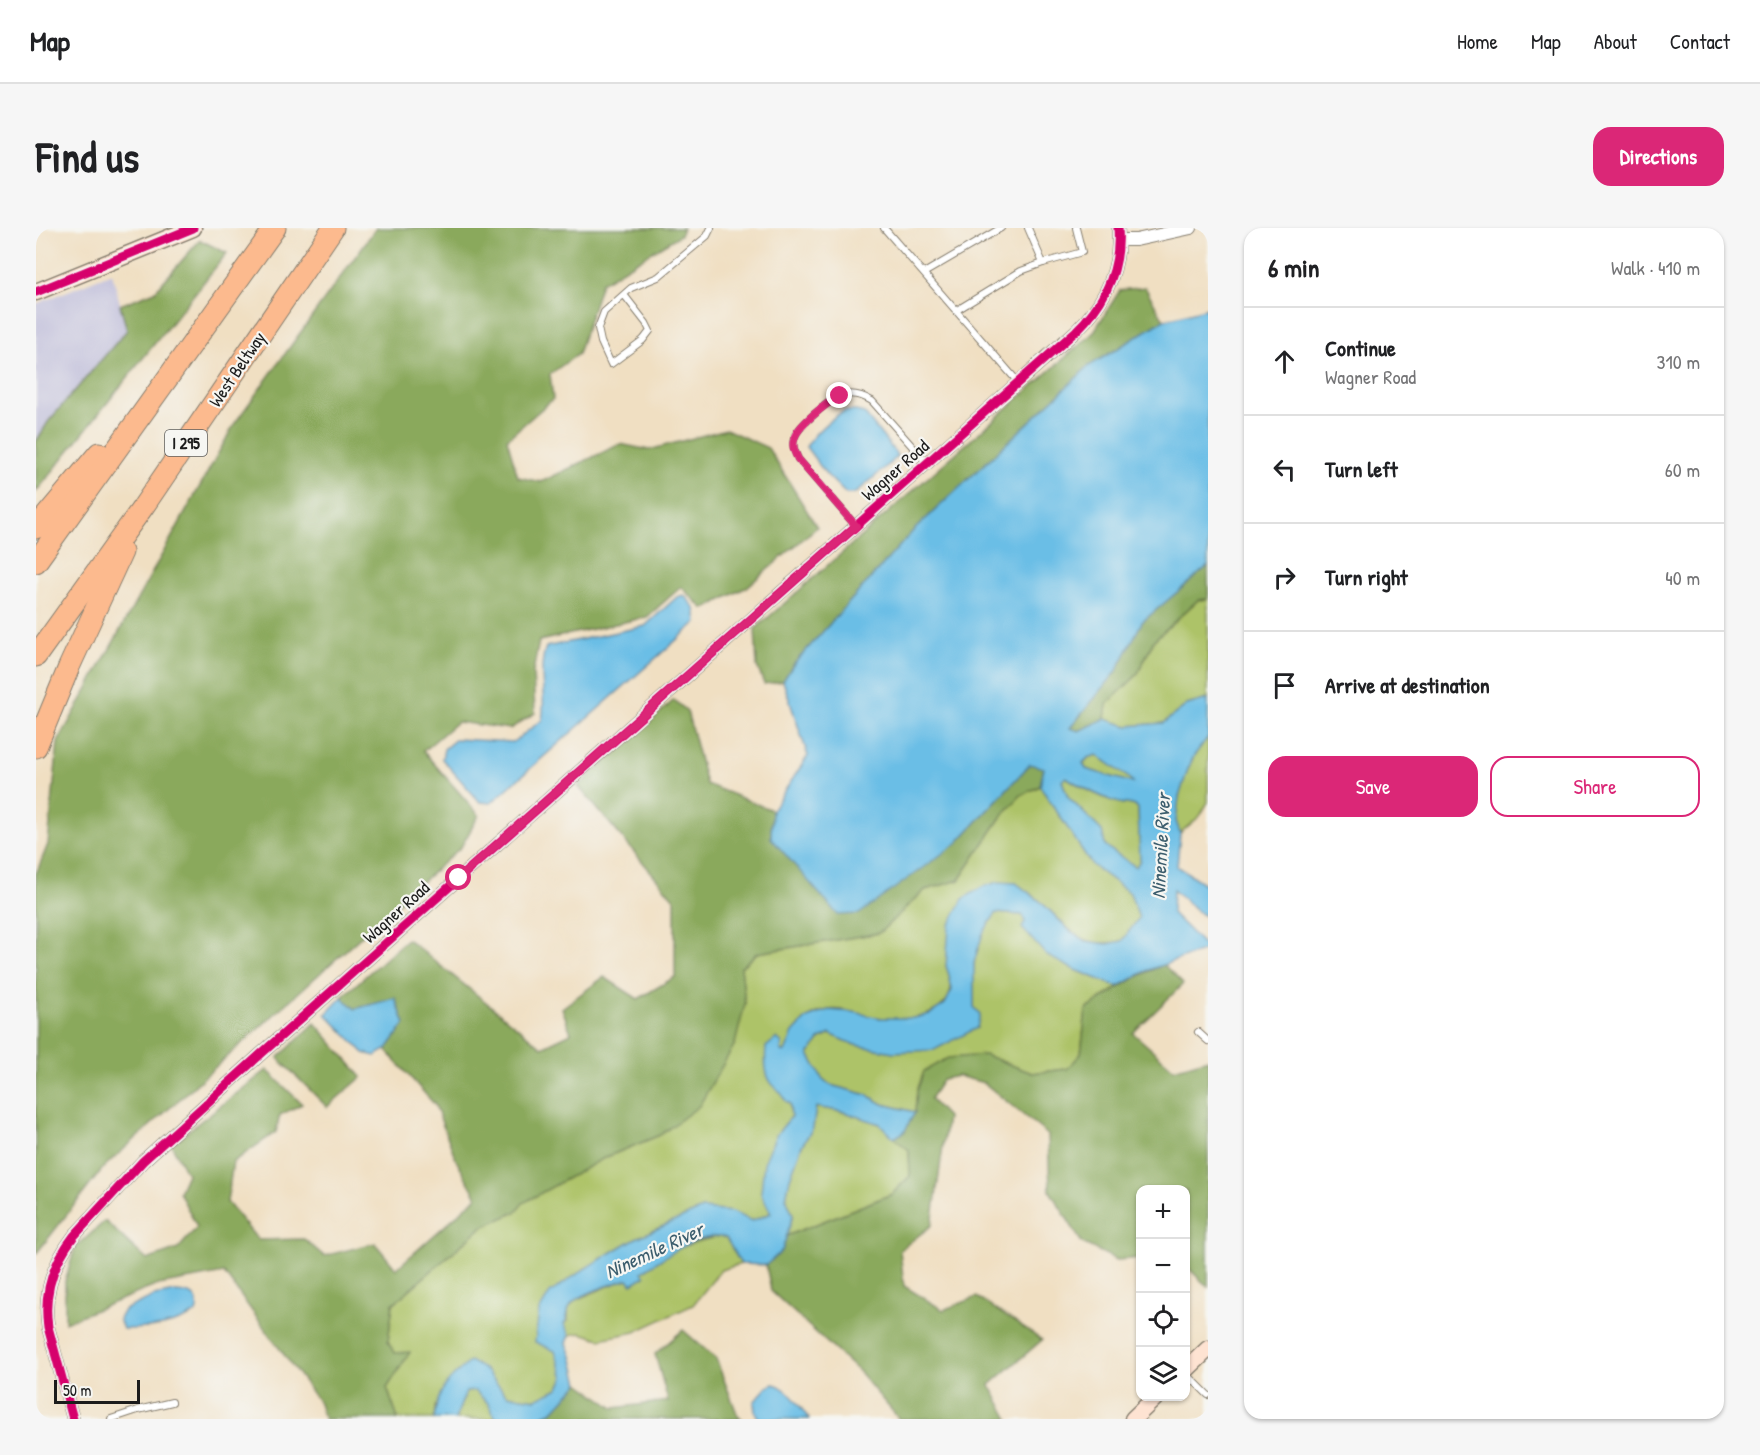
<!DOCTYPE html>
<html lang="en">
<head>
<meta charset="utf-8">
<style>
	:root { --surface:#fff; --page:#f6f6f6; --text:#202124; --muted:#757577; --line:#e0e0e0; --accent:#db2777 }
	body { margin:0; font-family:"Patrick Hand",sans-serif; background:var(--page); color:var(--text) }
	.controls { position:absolute; right:18px; bottom:18px; display:grid; overflow:hidden; border-radius:12px; box-shadow:0 2px 4px #0004 }
	.controls button { width:54px; height:54px; display:grid; place-items:center; padding:0; border:0; border-bottom:2px solid var(--line); background:var(--surface); color:var(--text); font:30px sans-serif }
	.scale { position:absolute; left:18px; bottom:15px; width:86px; box-sizing:border-box; padding-left:6px; border:3px solid #1c1c1c; border-top:0; font-size:16px; line-height:21px; white-space:nowrap; color:#1c1c1c; -webkit-text-stroke:4px #f6f6f2; paint-order:stroke }
	.stop { position:absolute; width:18px; height:18px; margin:-14px; border:4px solid #db2777; border-radius:50%; background:#fff }
	.stop.end { background:#db2777; border-color:#fff; box-shadow:0 2px 6px #0008 }
	.list { margin:0; padding:0; list-style:none }
	h2 { display:flex; justify-content:space-between; align-items:center; height:78px; margin:0; padding:0 24px; font-size:26px }
	h2 small { font-size:20px; font-weight:400; color:var(--muted) }
	.list li { display:grid; grid-template-columns:39px 1fr auto; gap:18px; align-items:center; box-sizing:border-box; height:108px; padding:0 24px; border-top:2px solid var(--line) }
	.list b { display:block; font-size:22px; white-space:nowrap }
	.list p { margin:0; font-size:20px; white-space:nowrap; color:var(--muted) }
	.list em { font-size:20px; font-style:normal; color:var(--muted) }
	.actions { display:flex; gap:12px; padding:18px 24px }
	.actions a { flex:1; padding:14px 0; border:2px solid var(--accent); border-radius:18px; text-align:center; font-size:21px; color:var(--accent) }
	.actions .main { background:var(--accent); color:#fff }
	.icon { flex:none; width:33px; height:33px; fill:none; stroke:currentColor; stroke-width:2; stroke-linecap:round; stroke-linejoin:round }
	.map { position:relative; flex:none; width:1172px; height:1191px; overflow:hidden; border-radius:18px }
	header { display:flex; align-items:center; gap:36px; box-sizing:border-box; height:84px; padding:0 30px; background:var(--surface); border-bottom:2px solid var(--line) }
	header strong { font-size:28px }
	nav { display:flex; gap:33px; margin-inline-start:auto; font-size:21px }
	.intro { display:flex; align-items:center; justify-content:space-between; box-sizing:border-box; height:144px; padding:0 36px }
	h1 { margin:0; font-size:42px }
	.button { padding:15px 27px; border-radius:18px; background:var(--accent); color:#fff; font-size:21px; font-weight:700 }
	main { display:flex; gap:36px; padding:0 36px }
	aside { flex:1; background:var(--surface); border-radius:18px; box-shadow:0 2px 4px #0004 }
	.map>svg:first-child { display:block }
	.industrial { fill:#c3c1db }
	.green { fill:#adc367; stroke:#647042; stroke-width:1.5 }
	.forest { fill:#8aa95c; stroke:#53623c; stroke-width:1.5 }
	.water { fill:#6abee6; stroke:#436d81; stroke-width:1.5; fill-rule:evenodd }
	.lines { fill:none; stroke-linecap:round; stroke-linejoin:round }
	.lane-casing { stroke:#867e6f; stroke-width:8 }
	.street-casing { stroke:#867e6f; stroke-width:14 }
	.secondary-casing { stroke:#867e6f; stroke-width:19 }
	.highway-casing { stroke:#867e6f; stroke-width:23 }
	.lane { stroke:#fff; stroke-width:6 }
	.street { stroke:#fff; stroke-width:12 }
	.secondary { stroke:#fee3d2; stroke-width:16 }
	.highway { stroke:#fcba8e; stroke-width:21 }
	.cycleway-casing { stroke:#f6f6f2; stroke-width:13 }
	.cycleway { stroke:#d6006c; stroke-width:9 }
	.route { stroke:#db2777; stroke-width:8 }
	.labels { text-anchor:middle; dominant-baseline:central; stroke-width:4.5; stroke-linejoin:round; paint-order:stroke }
	.shield { fill:#f6f6f2; stroke:#5d5d5c; stroke-width:1.5 }
	.shield-label { font-size:16px; font-weight:bold; fill:#1c1c1c }
	.street-label { font-size:18px; fill:#1c1c1c; stroke:#f6f6f2 }
	.water-label { font-size:20px; font-style:italic; fill:#3b5d6d; stroke:#f6f6f2 }
</style>
</head>
<body>
<header>
<strong>Map</strong>
<nav><a>Home</a><a>Map</a><a>About</a><a>Contact</a></nav>
</header>
<div class="intro"><h1>Find us</h1><a class="button">Directions</a></div>
<main>
<div class="map">
<svg width="1172" height="1191" viewBox="0 0 1172 1191">
	<rect width="100%" height="100%" fill="#f6f6f2"/>
	<filter id="ink" filterUnits="userSpaceOnUse"><feTurbulence type="fractalNoise" baseFrequency=".0167" numOctaves="2"/><feDisplacementMap in="SourceGraphic" scale="12" xChannelSelector="R" yChannelSelector="G"/><feConvolveMatrix kernelMatrix="1 2 1 2 8 2 1 2 1" color-interpolation-filters="sRGB"/></filter>
	<filter id="wash" filterUnits="userSpaceOnUse"><feTurbulence type="fractalNoise" baseFrequency=".008" numOctaves="4" result="noise"/><feDisplacementMap in="SourceGraphic" scale="24" xChannelSelector="R" yChannelSelector="G"/><feGaussianBlur stdDeviation="1.35" result="paint"/><feColorMatrix in="noise" values="0 0 0 0 0 0 0 0 0 0 0 0 0 0 0 0 0 1.4 0 .05"/><feComposite in="paint" operator="in"/></filter>
	<g filter="url(#wash)">
		<rect width="100%" height="100%" fill="#f0dfc2"/>
		<!-- industrial -->
		<polygon class="industrial" points="76,45 91,102 12,194 0,214 0,76"/>
		<!-- green -->
		<g class="green">
			<polygon points="1172,371 1172,471 1151,477 1127,495 1092,498 1069,491 1071,476 1101,447 1118,412 1162,372"/>
			<path d="M1172,509v65l-8,14 -20,17c-2,-4 -4,-9 -4,-13 0,-25 14,-66 32,-83z"/>
			<polygon points="1061,527 1093,550 1098,556 1050,541 1047,536 1052,530"/>
			<path d="M1030,549c17,11 34,21 54,26 7,2 12,0 18,5l2,52 -4,7 -31,-21 -3,-15 -34,-34 -6,-16z"/>
			<path d="M1004,558l52,79 38,28 9,25 -17,23c-44,9 -51,-13 -80,-38 -8,-8 -18,-13 -26,-20l-70,83c6,15 9,30 -6,41 -17,13 -41,14 -62,11 -16,-2 -33,-11 -50,-8 -25,5 -35,21 -43,43l-4,-2 -4,-12 5,53 3,8 5,4 1,13 -15,18 -15,58 10,20 -19,8 -20,-9 -30,-3 -68,30 -48,29 -36,25 5,58 9,26 -5,11 -23,11 -29,-4 -23,-26 -49,37 -1,13h-36l-11,-31 22,-35h-15l-6,-12 5,-37 89,-77 34,-15 6,-9 82,-45 56,-23 85,-131 -4,-37 16,-14 122,-20 46,-43 34,-10 42,-63 20,-22z"/>
			<path d="M960,685l26,2 3,7 46,46 47,19 -32,23 -5,44 -14,15 -35,4 -47,-18 -68,36 -2,21 -32,-8 -15,-9 -38,-10 -8,-7 -13,-24 10,-14 11,-6 25,11 116,-15 6,-2c-5,-31 -8,-66 6,-95 3,-7 9,-13 13,-20z"/>
			<polygon points="780,879 808,884 844,896 873,922 874,948 856,966 750,1008 757,987 750,970 754,950 766,917 777,900"/>
			<polygon points="683,1008 690,1010 705,1036 685,1042 657,1077 599,1104 564,1111 545,1105 534,1107 528,1096 532,1093 532,1081 539,1072 592,1050 595,1055 608,1048 605,1045 638,1022 660,1014"/>
			<polygon points="439,1163 451,1174 460,1190 464,1191 419,1191 430,1164"/>
		</g>
		<!-- forest -->
		<g class="forest">
			<polygon points="340,0 647,0 644,7 565,55 542,126 514,146 517,171 471,211 482,249 505,254 584,216 613,222 690,201 732,220 781,299 711,359 668,381 645,359 611,389 503,413 497,444 499,485 474,501 421,494 387,523 443,587 425,619 68,939 0,1026 0,646 12,616 22,514 199,195"/>
			<polygon points="164,12 191,25 0,264 0,214 12,194 91,102 84,77 119,63"/>
			<polygon points="1109,59 1128,92 1053,138 877,303 757,437 747,453 728,456 721,438 719,401 1057,105 1084,62"/>
			<polygon points="1172,338 1172,371 1162,372 1118,412 1101,447 1071,476 1069,491 1043,503 1034,500 1080,444 1106,394"/>
			<polygon points="638,472 651,483 670,556 736,582 735,610 921,615 994,536 1008,540 1004,558 985,567 965,589 923,652 889,662 843,705 721,725 705,739 709,776 699,816 663,878 624,907 568,930 487,975 480,984 446,999 357,1076 352,1113 358,1125 374,1124 351,1160 362,1191 288,1191 282,1173 188,1045 122,1057 29,1094 29,1053 39,1020 69,993 111,1032 142,1021 161,999 143,964 151,946 135,916 231,842 266,876 244,887 240,904 197,934 191,974 222,1012 268,1011 288,1028 339,1015 360,1041 441,969 421,934 399,877 350,822 369,796 359,770 319,781 306,769 371,711 506,819 535,805 526,780 568,749 602,771 639,749 639,672 542,558"/>
			<path d="M1128,737l19,19 -50,49 41,36 34,-10v228l-22,-21v-76h-46v68l-23,2 -35,-17 -32,-52 -2,-56 -64,-52 -26,-7 -15,3 -13,20 17,18 -15,108 -32,25 4,36 39,24 34,-13 65,43 -52,45 19,34h-110l-39,-46 -89,-82 -5,-26 16,-14 4,-15 106,-42 18,-18 -1,-26 -15,-12 10,-6 11,-20 2,-21 7,-20 24,-13 37,-3 47,18 35,-4 14,-15 5,-44c25,-17 49,-35 78,-45z"/>
			<polygon points="279,795 326,849 291,879 242,830"/>
			<polygon points="647,1102 680,1131 702,1188 706,1191 498,1191 517,1183 543,1155 578,1180 632,1173 619,1126"/>
		</g>
		<!-- water -->
		<g class="water">
			<path d="M1172,80v258l-66,56 -26,50 -46,56 9,3 26,-12 23,7 35,-3 24,-18 21,-6v38l-14,19 -6,13 -9,28 -3,24 4,12 -3,33 31,20v31l-7,-3 -28,-24 -1,23 36,36 -62,22 -28,16 -47,-19 -25,-13 -24,-27 3,-6 -3,-7 -26,-2 -13,20 -9,29v45l6,7 -3,14 -43,22 -41,2 -38,-7 -25,-11 -11,6 -10,14 13,24 8,7 38,10 15,9 32,8 -11,20 -10,6 -14,-14 -36,-12 -28,-5 -3,21 -11,17 -12,33 -4,20 7,17 -11,36 -16,14 -25,-1 -15,-26c-25,-7 -64,20 -84,34l3,4 -13,8 -4,-5c-14,5 -51,15 -58,27 -4,6 -1,12 -6,18l6,11 -3,8 5,13 7,27 -26,28 -19,8 -38,-1 -9,-16 -12,-11 -9,1 -11,27h-21c4,-31 13,-38 36,-58l14,8 23,26 29,4 23,-11 5,-11 -9,-26 -20,-9 4,-31 11,-18 36,-25 48,-29 68,-30 30,3 20,9 19,-8 -10,-20 3,-30 12,-28 15,-18 -1,-13 -5,-4c-3,-8 -6,-9 -12,-15 -9,-9 -8,-26 -7,-38l11,-9 5,5 -1,8 4,1 8,-19 14,-15 22,-8 25,2 25,6h35l16,-4 15,-10 7,-14 -3,-15 -3,-9 3,-40 14,-27 19,-12 16,-5 18,1 25,19 29,29 16,10 21,3 15,-3 17,-23 -9,-25 -38,-28 -52,-79 4,-18 -14,-4 -73,79 -98,71 -21,1 -67,-77 1,-28 36,-54 -25,-75 10,-16 120,-134 176,-165 75,-46zM1061,527l32,23 4,5 -47,-14 -3,-6 5,-5zM1030,549c17,11 34,20 53,26 8,2 13,0 19,5l2,52 -4,7 -31,-21 -3,-15 -34,-34 -6,-16z"/>
			<path d="M808,183h12l8,2 31,39 2,4 -2,3 -38,33 -5,2h-6l-20,-20 -20,-27c9,-15 23,-27 38,-36z"/>
			<path d="M648,367l11,13 2,14 -206,181 -11,-1 -38,-43 2,-10 12,-10 57,3 29,-22c5,-26 -5,-50 4,-73l99,-21 32,-29z"/>
			<polygon points="306,769 319,781 359,770 369,796 350,822 339,828 328,825 290,786"/>
			<path d="M139,1064c15,1 27,3 21,21 -23,14 -47,16 -73,16l-4,-10 5,-9 30,-14z"/>
			<path d="M737,1156c15,2 27,23 36,35h-50l-4,-7 -1,-10 13,-15z"/>
		</g>
	</g>
	<g filter="url(#ink)">
		<g class="lines">
			<!-- lane casing -->
			<g class="lane-casing">
				<g id="lane">
					<polyline points="848,0 982,154"/>
					<polyline points="1007,35 1046,24 1040,0"/>
					<polyline points="888,45 965,0"/>
					<polyline points="589,68 610,95 614,103 607,112 575,136 565,114 562,100 568,84 595,60 622,49 671,8 675,0"/>
					<polyline points="921,82 985,43 1007,35 992,0"/>
					<path d="M820,298l-58,-67c-3,-7 -7,-15 -3,-23 4,-10 35,-37 45,-40 12,-4 22,-1 32,5l55,62"/>
					<polyline points="1162,804 1172,813"/>
					<polyline points="1150,1145 1172,1167"/>
					<polyline points="75,1191 102,1182 136,1174"/>
				</g>
			</g>
			<!-- street casing -->
			<g class="street-casing">
				<g id="street">
					<polyline points="1083,12 1100,12 1155,0"/>
					<path d="M37,1191l-25,-92c-5,-34 5,-64 26,-91l69,-75 119,-108 814,-722c29,-28 45,-63 42,-103"/>
				</g>
			</g>
			<!-- secondary casing -->
			<g class="secondary-casing">
				<g id="secondary">
					<polyline points="0,64 157,0"/>
					<polyline points="1150,1142 1172,1121"/>
					<polyline points="1097,1191 1121,1168"/>
				</g>
			</g>
			<!-- highway casing -->
			<g class="highway-casing">
				<g id="highway">
					<polyline points="0,300 63,225"/>
					<polyline points="0,334 239,0"/>
					<polyline points="0,428 107,279 297,0"/>
					<polyline points="0,519 33,439 86,324"/>
				</g>
			</g>
			<!-- lane -->
			<use href="#lane" class="lane"/>
			<!-- street -->
			<use href="#street" class="street"/>
			<!-- secondary -->
			<use href="#secondary" class="secondary"/>
			<!-- highway -->
			<use href="#highway" class="highway"/>
			<!-- cycleway casing -->
			<g class="cycleway-casing">
				<g id="cycleway">
					<polyline points="0,64 157,0"/>
					<path d="M37,1191l-25,-92c-5,-34 5,-64 26,-91l69,-75 119,-108 814,-722c29,-28 45,-63 42,-103"/>
				</g>
			</g>
			<!-- cycleway -->
			<use href="#cycleway" class="cycleway"/>
		</g>
	</g>
	<g class="lines" filter="url(#ink)">
		<!-- route -->
		<path class="route" d="M423,650l397,-352 -58,-67c-3,-6 -6,-12 -4,-19 2,-14 34,-38 46,-44"/>
	</g>
	<g class="labels">
		<!-- shield labels -->
		<rect class="shield" x="129" y="202" width="42" height="26" rx="4.5"/>
		<g class="shield-label">
			<text x="150" y="215">I 295</text>
		</g>
		<!-- street labels -->
		<g class="street-label">
			<text transform="translate(201 141) rotate(-56)">West Beltway</text>
			<text transform="translate(859 242) rotate(-41)">Wagner Road</text>
			<text transform="translate(360 684) rotate(-42)">Wagner Road</text>
		</g>
		<!-- water labels -->
		<g class="water-label">
			<text transform="translate(1124 618) rotate(-87)">Ninemile River</text>
			<text transform="translate(618 1022) rotate(-25)">Ninemile River</text>
		</g>
	</g>
</svg>
<div class="controls">
<button>+</button>
<button>−</button>
<button><svg class="icon" aria-label="locate" viewBox="0 0 24 24"><circle cx="12" cy="12" r="6"/><path d="M12 2v4M12 18v4M2 12h4M18 12h4"/></svg></button>
<button><svg class="icon" aria-label="layers" viewBox="0 0 24 24"><path d="M12 4l9 5-9 5-9-5zM3 14l9 5 9-5"/></svg></button>
</div>
<div class="scale">50 m</div>
<div class="stop" style="left:423px;top:650px"></div>
<div class="stop end" style="left:804px;top:168px"></div>
</div>
<aside>
<h2>6 min<small>Walk · 410 m</small></h2>
<ul class="list">
<li><svg class="icon" aria-label="ahead" viewBox="0 0 24 24"><path d="M12 20V5M6 11l6-6 6 6"/></svg><div><b>Continue</b><p>Wagner Road</p></div><em>310 m</em></li>
<li><svg class="icon" aria-label="left" viewBox="0 0 24 24"><path d="M17 20v-9H6M10 6l-5 5 5 5"/></svg><div><b>Turn left</b></div><em>60 m</em></li>
<li><svg class="icon" aria-label="right" viewBox="0 0 24 24"><path d="M7 20v-9h11M14 6l5 5-5 5"/></svg><div><b>Turn right</b></div><em>40 m</em></li>
<li><svg class="icon" aria-label="arrive" viewBox="0 0 24 24"><path d="M6 21V4h12l-3 4 3 4H6"/></svg><div><b>Arrive at destination</b></div></li>
</ul>
<div class="actions"><a class="main">Save</a><a>Share</a></div>
</aside>
</main>
</body>
</html>
